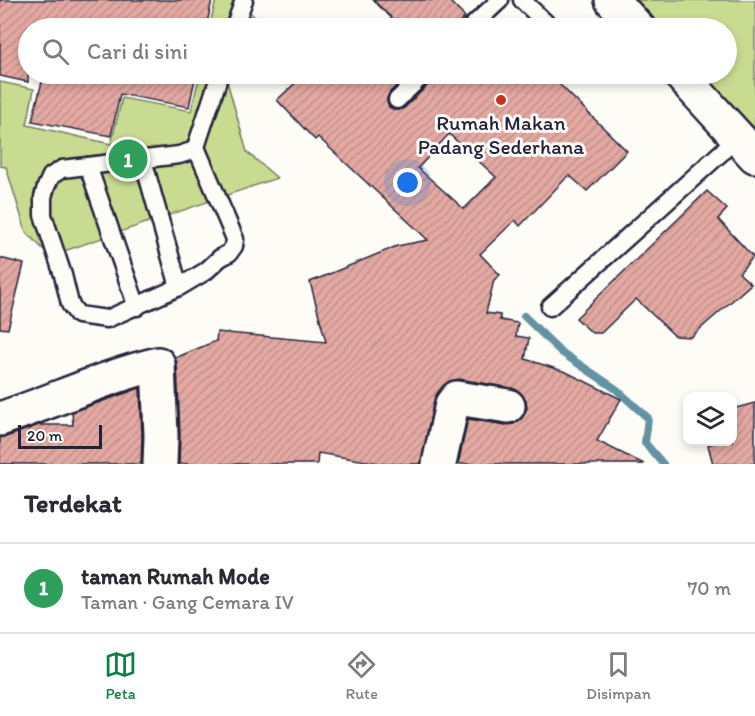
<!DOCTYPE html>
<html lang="id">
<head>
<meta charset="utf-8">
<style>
	:root { --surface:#fff; --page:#f2f2f3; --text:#2b2b33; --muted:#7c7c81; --line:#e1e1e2; --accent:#0b8043 }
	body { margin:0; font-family:Itim,sans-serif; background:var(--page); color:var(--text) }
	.controls { position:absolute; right:18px; bottom:18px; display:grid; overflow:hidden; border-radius:12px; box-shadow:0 3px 9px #0003 }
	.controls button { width:54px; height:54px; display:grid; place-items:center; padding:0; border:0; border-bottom:2px solid var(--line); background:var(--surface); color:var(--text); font:30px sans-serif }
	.scale { position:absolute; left:18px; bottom:15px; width:84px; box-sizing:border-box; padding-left:6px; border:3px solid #22223b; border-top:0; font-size:16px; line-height:21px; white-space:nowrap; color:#22223b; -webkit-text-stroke:4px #fdfcf7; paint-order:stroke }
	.you { position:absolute; left:408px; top:183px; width:21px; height:21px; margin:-15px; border:4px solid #fff; border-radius:50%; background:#1a73e8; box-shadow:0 0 0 9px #1a73e833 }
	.badge { display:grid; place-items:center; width:39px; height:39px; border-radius:50%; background:var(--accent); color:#fff; font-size:20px; font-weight:700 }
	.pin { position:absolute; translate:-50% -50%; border:3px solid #fff; box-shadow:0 2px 6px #0006 }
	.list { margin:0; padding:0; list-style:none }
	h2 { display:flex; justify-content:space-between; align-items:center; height:78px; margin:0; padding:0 24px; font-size:26px }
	h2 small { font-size:20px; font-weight:400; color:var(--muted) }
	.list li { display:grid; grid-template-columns:39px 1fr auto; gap:18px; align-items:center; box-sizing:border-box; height:90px; padding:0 24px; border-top:2px solid var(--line) }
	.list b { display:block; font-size:22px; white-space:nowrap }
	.list p { margin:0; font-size:20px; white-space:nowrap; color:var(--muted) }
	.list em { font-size:20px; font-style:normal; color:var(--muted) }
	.icon { flex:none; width:33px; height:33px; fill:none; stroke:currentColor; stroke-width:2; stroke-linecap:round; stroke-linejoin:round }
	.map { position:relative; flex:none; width:755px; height:464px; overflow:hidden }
	.search { position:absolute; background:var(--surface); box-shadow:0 3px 9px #0003; left:18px; right:18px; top:18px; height:66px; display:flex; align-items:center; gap:15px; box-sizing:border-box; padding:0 21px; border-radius:33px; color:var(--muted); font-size:22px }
	.sheet { height:168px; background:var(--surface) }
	nav { display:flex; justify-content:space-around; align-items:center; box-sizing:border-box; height:84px; border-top:2px solid var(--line); background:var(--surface); font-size:16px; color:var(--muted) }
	nav a { display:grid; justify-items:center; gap:3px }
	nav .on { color:var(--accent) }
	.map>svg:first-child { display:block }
	.park { fill:#c9db90; stroke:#767e66; stroke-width:1.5 }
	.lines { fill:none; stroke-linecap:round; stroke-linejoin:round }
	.stream { stroke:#6393a2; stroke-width:8 }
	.building { fill:url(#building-hatch); stroke:#22223b; stroke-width:1.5; fill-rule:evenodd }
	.lane-casing { stroke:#22223b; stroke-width:21 }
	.street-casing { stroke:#22223b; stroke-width:38 }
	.primary-casing { stroke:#22223b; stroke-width:38 }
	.lane { stroke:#fdfcf7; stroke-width:16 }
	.street { stroke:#fdfcf7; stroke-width:33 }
	.primary { stroke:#fdfcf7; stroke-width:33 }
	.poi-dot { fill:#c8321e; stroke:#fdfcf7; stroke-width:2 }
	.labels { text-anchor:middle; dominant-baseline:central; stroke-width:6; stroke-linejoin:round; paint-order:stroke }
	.poi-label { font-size:21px; fill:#22223b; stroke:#fdfcf7 }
</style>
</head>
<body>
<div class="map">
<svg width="755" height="464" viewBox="0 0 755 464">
	<defs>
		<pattern id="building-hatch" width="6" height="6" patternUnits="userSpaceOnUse" patternTransform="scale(1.5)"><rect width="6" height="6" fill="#e2a8a1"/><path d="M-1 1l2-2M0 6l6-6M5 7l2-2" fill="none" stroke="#c2908c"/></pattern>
	</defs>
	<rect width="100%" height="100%" fill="#fdfcf7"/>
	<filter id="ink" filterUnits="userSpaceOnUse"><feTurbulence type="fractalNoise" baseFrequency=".0167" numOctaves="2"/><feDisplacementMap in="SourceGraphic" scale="12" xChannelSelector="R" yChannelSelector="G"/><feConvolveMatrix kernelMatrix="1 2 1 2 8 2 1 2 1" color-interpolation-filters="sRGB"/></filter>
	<g filter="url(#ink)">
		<!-- park -->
		<g class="park">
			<polygon points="216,0 237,0 256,18 248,28 209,28"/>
			<polygon points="636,0 755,0 755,138 699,74 726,74 726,28 661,28"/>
			<polygon points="200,74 225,74 247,152 277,178 50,256 26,232 6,167 0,166 0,82 34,89 27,125 111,144 122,98 191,111"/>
		</g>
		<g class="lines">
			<!-- stream -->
			<polyline class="stream" points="524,316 561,352 616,389 648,418 645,443 663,464"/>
		</g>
		<!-- building -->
		<g class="building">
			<polygon points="0,0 212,0 206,28 28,28 28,82 0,76"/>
			<polygon points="373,0 448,0 465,17 454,28 402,28"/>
			<polygon points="44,74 196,74 189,107 120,94 111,136 32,121"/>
			<path d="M305,74h104l-19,18 -3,6v4l2,5 5,3h5l5,-2 27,-26 3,-8h115l78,77 -40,40 -18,-16 -49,51 -5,-6 -35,34 20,21 -6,5 -8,33 14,2v5l18,3 -2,13 13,2 -4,21 41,13 55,27 -24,42 47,23h-186l10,-45 37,6 9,-1 8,-6 5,-10 -1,-8 -6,-8 -9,-4 -52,-9 -9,2 -7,5 -9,14 -13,64h-37l-66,-11 -1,11h-138l1,-29 -3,-72 -2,-5 41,-17 1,-9 109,10 -16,-60 87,-36 31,-6 -110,-103 -3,3 -38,-40zM449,134l47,43 -32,32 -46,-41z"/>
			<polygon points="707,191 727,209 718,219 753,257 739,273 751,284 691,337 675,336 636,299 601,333 592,333 576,318"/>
			<polygon points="0,258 24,264 8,329 0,328"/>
			<polygon points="140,388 142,436 141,464 0,464 0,437 6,437 39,425 73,425 72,412"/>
			<polygon points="755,403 755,464 713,464 708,445 720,441 732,441 732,409"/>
		</g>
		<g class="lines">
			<!-- lane casing -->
			<g class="lane-casing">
				<g id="lane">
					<polyline points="522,0 551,28"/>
					<polyline points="234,28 244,0"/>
					<polyline points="470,28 500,0"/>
					<polyline points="397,100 424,74"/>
					<polygon points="196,147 235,239 234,246 229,253 220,258 206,271 179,287 107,319 78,315 70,304 63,275 43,215 43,197 46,187 51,176 62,169 179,155 195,150"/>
					<polyline points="195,150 220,74"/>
					<polyline points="143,160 179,287"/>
					<polyline points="88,166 137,307"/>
					<polyline points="550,307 723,151 737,135"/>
				</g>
			</g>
			<!-- street casing -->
			<g class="street-casing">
				<g id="street">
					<path d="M0,419c53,-17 103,-42 158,-55l3,72 -1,28"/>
					<polyline points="439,464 452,404 457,398 508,406"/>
				</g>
			</g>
			<!-- primary casing -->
			<g class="primary-casing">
				<g id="primary">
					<polyline points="612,0 638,28"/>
					<polyline points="680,74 755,156"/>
				</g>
			</g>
			<!-- lane -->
			<use href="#lane" class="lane"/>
			<!-- street -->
			<use href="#street" class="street"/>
			<!-- primary -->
			<use href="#primary" class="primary"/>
		</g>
	</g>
	<!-- markers -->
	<circle class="poi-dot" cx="501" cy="100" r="6"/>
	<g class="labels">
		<!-- poi labels -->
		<g class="poi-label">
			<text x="501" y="122">Rumah Makan<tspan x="501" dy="24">Padang Sederhana</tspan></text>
		</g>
	</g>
</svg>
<div class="controls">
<button><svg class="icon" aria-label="layers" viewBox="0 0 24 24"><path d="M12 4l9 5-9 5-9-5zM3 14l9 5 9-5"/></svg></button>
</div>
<div class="scale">20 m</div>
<div class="you"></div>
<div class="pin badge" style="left:128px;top:159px;background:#2e9e5b">1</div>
<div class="search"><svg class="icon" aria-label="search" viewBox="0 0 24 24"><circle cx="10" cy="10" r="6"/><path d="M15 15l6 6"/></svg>Cari di sini</div>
</div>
<section class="sheet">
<h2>Terdekat<small></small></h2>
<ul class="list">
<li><span class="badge" style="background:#2e9e5b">1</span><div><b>taman Rumah Mode</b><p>Taman · Gang Cemara IV</p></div><em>70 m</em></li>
</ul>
</section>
<nav>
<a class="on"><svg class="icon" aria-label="map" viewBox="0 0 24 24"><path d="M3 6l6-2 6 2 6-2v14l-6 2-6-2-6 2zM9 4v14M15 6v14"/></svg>Peta</a>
<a><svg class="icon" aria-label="directions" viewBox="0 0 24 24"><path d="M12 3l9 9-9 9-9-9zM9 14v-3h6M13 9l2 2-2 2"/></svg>Rute</a>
<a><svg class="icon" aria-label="saved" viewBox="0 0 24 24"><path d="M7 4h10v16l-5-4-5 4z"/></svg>Disimpan</a>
</nav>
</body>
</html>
